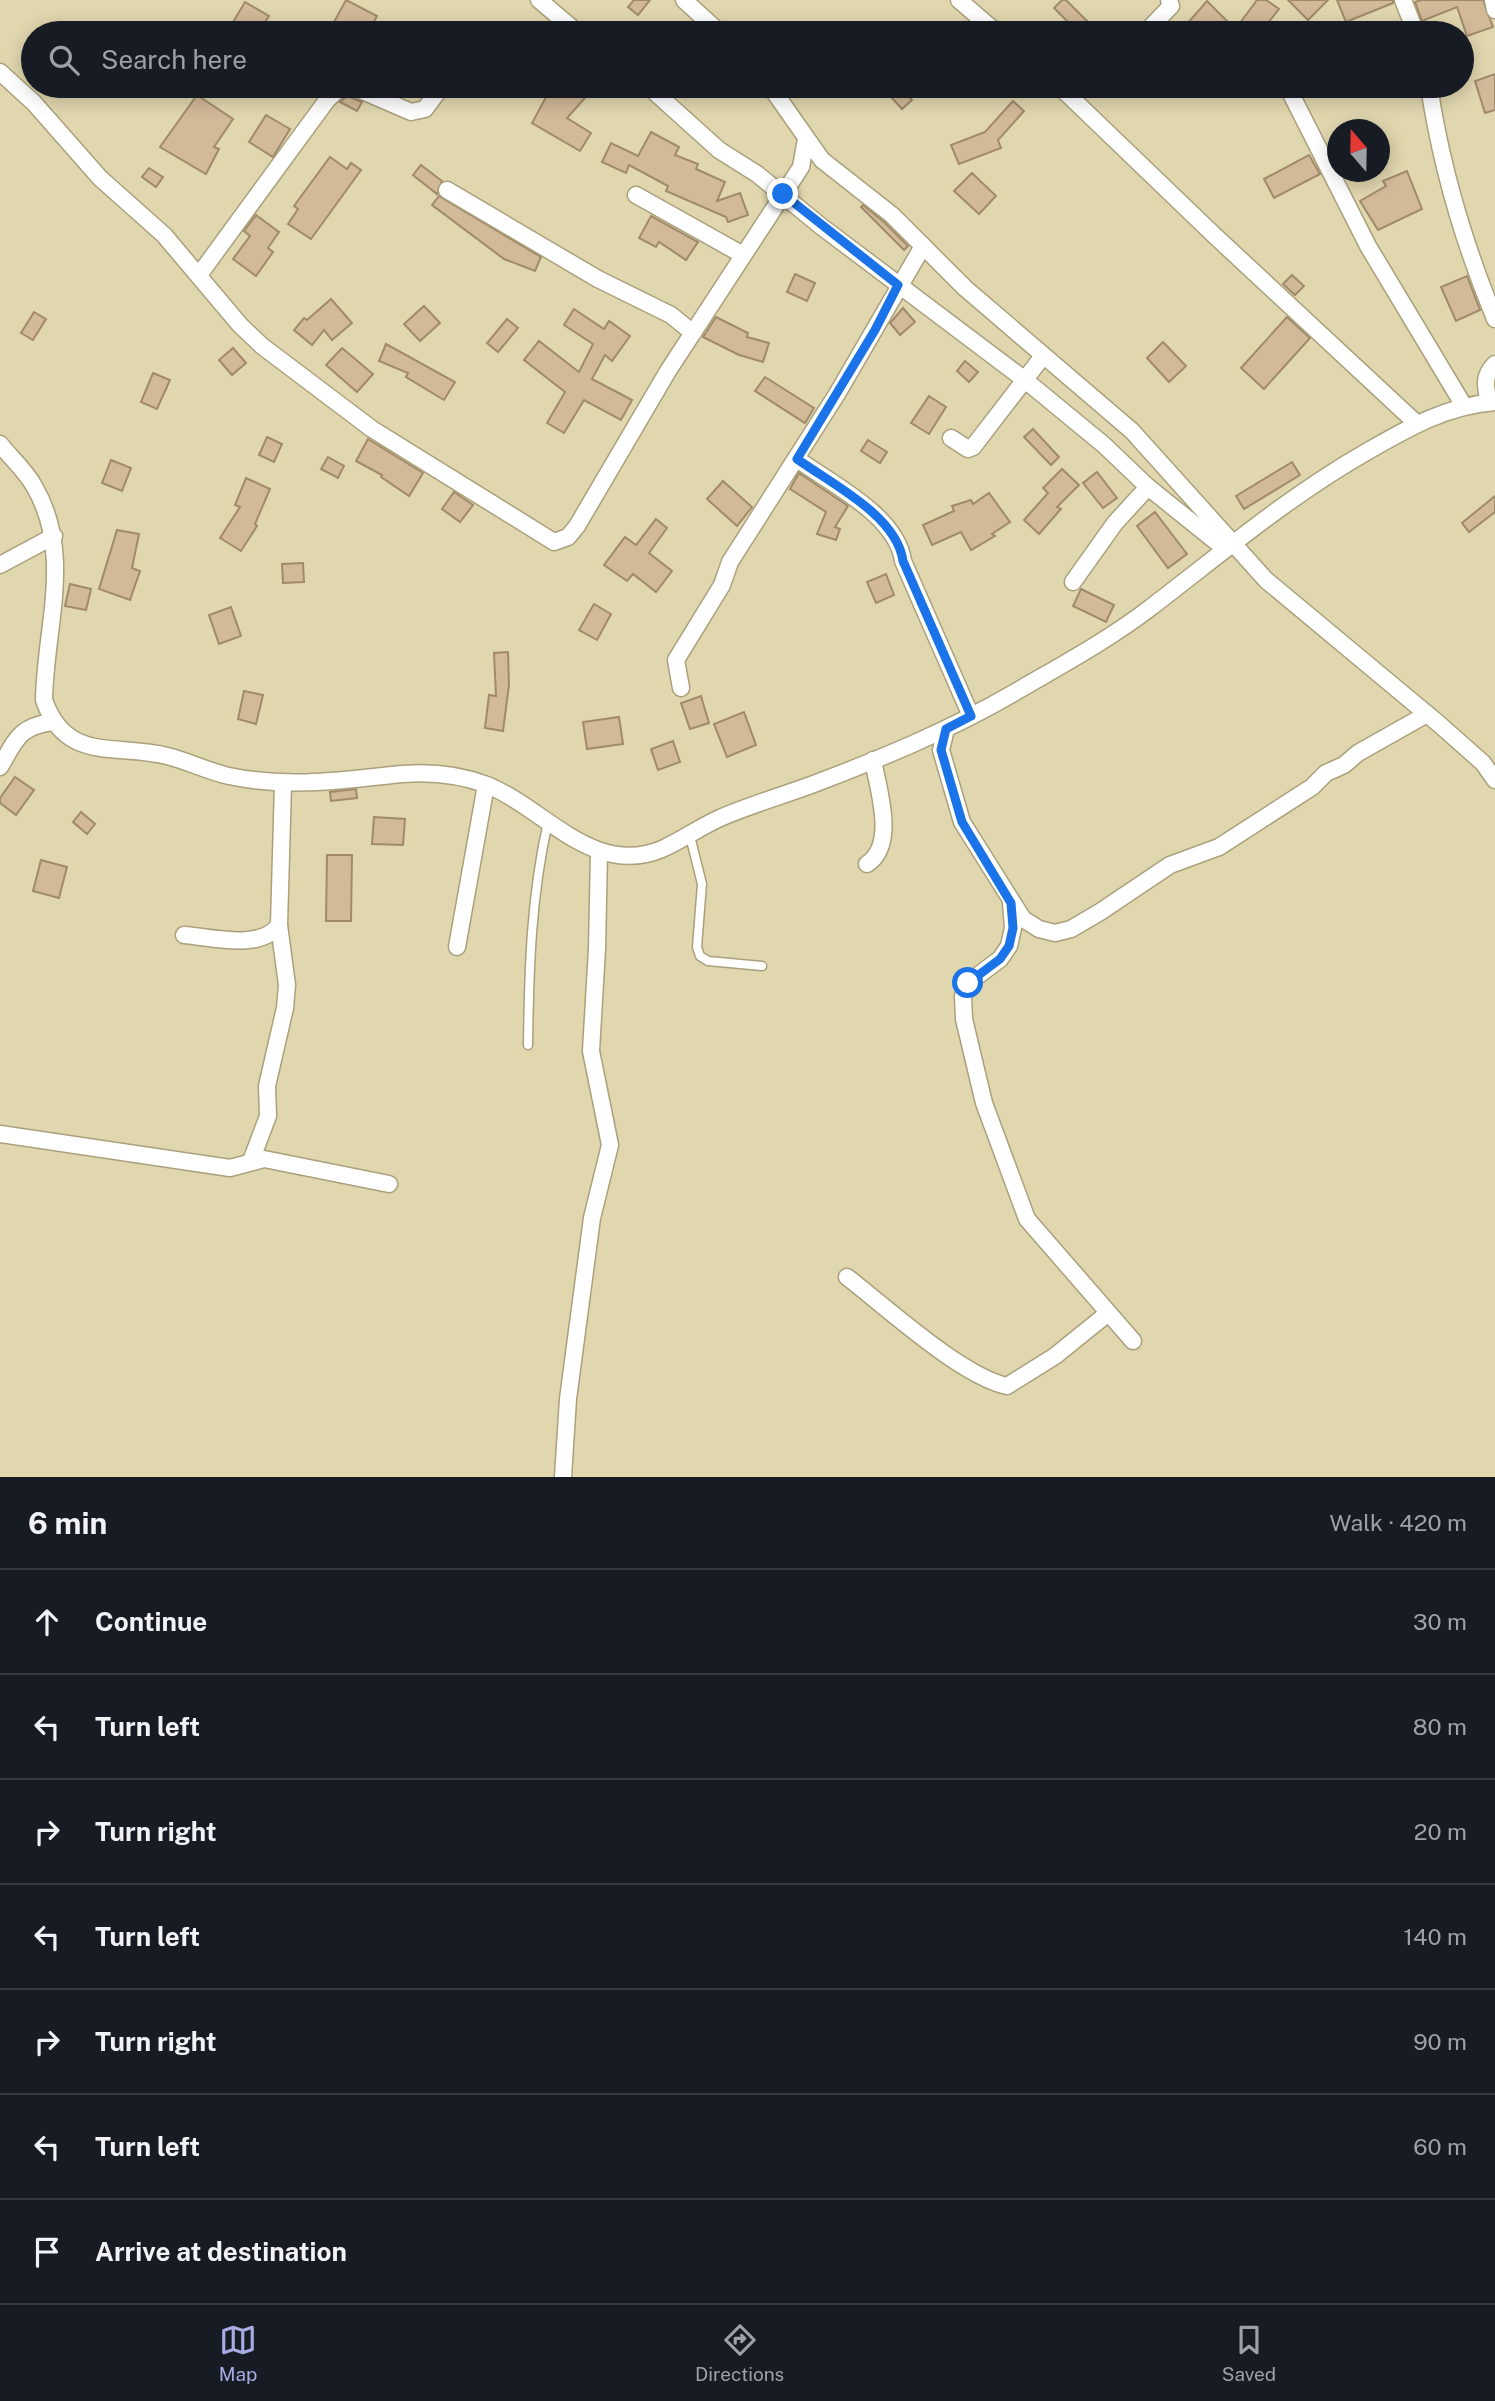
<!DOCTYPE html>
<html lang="en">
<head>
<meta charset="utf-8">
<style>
	:root { --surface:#171b24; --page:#20242c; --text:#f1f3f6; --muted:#9ea1a6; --line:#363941; --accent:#a6abe1 }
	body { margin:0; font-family:"Public Sans",sans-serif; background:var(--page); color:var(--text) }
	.compass { position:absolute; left:1327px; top:119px; width:63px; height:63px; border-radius:50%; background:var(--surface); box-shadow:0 4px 18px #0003; rotate:340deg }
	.stop { position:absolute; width:21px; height:21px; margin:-16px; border:5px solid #1a73e8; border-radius:50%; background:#fff }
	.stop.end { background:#1a73e8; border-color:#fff; box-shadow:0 2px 7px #0008 }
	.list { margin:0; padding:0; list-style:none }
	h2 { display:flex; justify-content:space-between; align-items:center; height:91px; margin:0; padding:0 28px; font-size:30px }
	h2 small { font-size:23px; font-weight:400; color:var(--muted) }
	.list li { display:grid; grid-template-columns:46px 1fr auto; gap:21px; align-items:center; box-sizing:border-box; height:105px; padding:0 28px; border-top:2px solid var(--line) }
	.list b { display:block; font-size:26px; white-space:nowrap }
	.list em { font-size:23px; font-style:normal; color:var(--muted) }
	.icon { flex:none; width:38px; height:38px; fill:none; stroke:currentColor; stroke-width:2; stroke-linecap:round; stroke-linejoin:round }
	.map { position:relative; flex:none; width:1495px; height:1477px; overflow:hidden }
	.search { position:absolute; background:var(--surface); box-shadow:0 4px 18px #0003; left:21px; right:21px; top:21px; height:77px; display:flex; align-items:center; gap:18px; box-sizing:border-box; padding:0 24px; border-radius:38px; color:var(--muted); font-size:26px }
	.sheet { height:826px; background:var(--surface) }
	nav { display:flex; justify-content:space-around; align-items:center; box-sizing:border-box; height:98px; border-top:2px solid var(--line); background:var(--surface); font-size:19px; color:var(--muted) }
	nav a { display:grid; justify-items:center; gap:4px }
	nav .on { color:var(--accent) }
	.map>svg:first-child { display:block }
	.building { fill:#d2b998; stroke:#a18a6a; stroke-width:2 }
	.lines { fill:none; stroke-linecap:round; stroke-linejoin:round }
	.service-casing { stroke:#aaa07b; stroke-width:11 }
	.minor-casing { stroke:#aaa07b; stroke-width:19 }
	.service { stroke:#fff; stroke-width:8 }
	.minor { stroke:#fff; stroke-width:16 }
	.route { stroke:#1a73e8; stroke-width:9 }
</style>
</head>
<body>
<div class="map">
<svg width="1495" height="1477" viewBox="0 0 1495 1477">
	<rect width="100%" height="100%" fill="#e1d7af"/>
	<!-- building -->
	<g class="building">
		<polygon points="346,0 377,16 368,33 355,33 334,22"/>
		<polygon points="634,0 650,0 638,15 628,7"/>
		<polygon points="1062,0 1066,0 1089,23 1079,33 1054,8"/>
		<polygon points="1257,0 1266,0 1279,9 1260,33 1254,33 1240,23"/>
		<polygon points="1288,0 1328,0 1308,20"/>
		<polygon points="1337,0 1393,0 1393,3 1346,22"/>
		<polygon points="1421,0 1483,0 1493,27 1467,36 1457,7 1422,21 1415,2"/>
		<polygon points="1207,1 1230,24 1221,33 1179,33"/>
		<polygon points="245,2 269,16 258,33 241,33 230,27"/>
		<polygon points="1495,74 1495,110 1485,113 1475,81"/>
		<polygon points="552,86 585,86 591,91 567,118 591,133 580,151 532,123"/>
		<polygon points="881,86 899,86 912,100 902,109"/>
		<polygon points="197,95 233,119 214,147 219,149 206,174 160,147"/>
		<polygon points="347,96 362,102 357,111 340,102"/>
		<polygon points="1013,101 1024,111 998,140 1001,148 959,164 951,145 985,132"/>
		<polygon points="266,115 290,129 273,157 249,142"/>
		<polygon points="651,132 679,147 675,155 698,164 696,169 725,182 717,201 740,193 748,215 728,222 726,217 666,191 668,186 629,165 626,173 602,162 611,143 638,156"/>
		<polygon points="1309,155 1320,174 1274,198 1264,179"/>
		<polygon points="330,157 347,169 351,163 361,170 311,239 288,224 298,209 294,206"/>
		<polygon points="421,165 442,181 437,194 413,175"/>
		<polygon points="149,168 163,177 156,187 142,177"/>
		<polygon points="1407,171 1422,209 1378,230 1360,201 1386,186 1383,181"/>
		<polygon points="972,173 996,196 979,214 954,191"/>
		<polygon points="439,196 541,257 535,271 504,259 432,205"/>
		<polygon points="863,205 885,223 908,246 904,250 861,207"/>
		<polygon points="256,215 279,232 268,248 273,252 256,276 233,259 250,236 244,231"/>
		<polygon points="651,216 698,242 686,260 659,242 656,247 639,238"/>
		<polygon points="795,274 815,283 807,301 787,292"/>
		<polygon points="1292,275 1304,286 1295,295 1283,284"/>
		<polygon points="1467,276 1480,310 1456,321 1441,287"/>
		<polygon points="331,299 352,323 332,340 324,330 312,345 294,330 304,318 307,320"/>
		<polygon points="424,306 440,323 420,341 404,324"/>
		<polygon points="903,308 915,322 900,335 890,323"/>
		<polygon points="574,309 604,329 609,321 630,336 612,361 605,355 592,379 632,400 621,420 584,400 564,433 547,423 565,392 524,360 539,341 579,372 593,344 564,325"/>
		<polygon points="34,312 46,319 33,340 21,333"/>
		<polygon points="716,317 748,333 747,337 769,343 763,362 739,355 703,337"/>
		<polygon points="1287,317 1310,338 1264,389 1241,368"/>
		<polygon points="507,319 518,328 498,352 487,343"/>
		<polygon points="1163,342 1186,366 1169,382 1147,358"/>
		<polygon points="386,344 455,382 444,400 406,377 408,373 379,361"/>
		<polygon points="233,348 246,363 232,375 219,360"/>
		<polygon points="342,348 373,374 357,392 326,365"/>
		<polygon points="965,361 978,372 969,382 957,371"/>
		<polygon points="153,373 170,380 157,409 141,402"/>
		<polygon points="765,377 814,408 805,423 755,391"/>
		<polygon points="929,396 946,407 929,434 911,423"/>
		<polygon points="1033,429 1059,457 1051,465 1024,437"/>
		<polygon points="267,437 282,444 274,462 259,455"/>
		<polygon points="368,439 423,473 409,496 381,477 382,475 356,461"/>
		<polygon points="868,440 887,452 880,463 861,451"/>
		<polygon points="328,457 344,466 338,478 321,469"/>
		<polygon points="111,460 131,468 122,491 102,483"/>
		<polygon points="1292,462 1300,475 1244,509 1236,496"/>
		<polygon points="1062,469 1079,485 1057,507 1061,509 1039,534 1024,520 1048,493 1043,488"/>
		<polygon points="1097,472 1117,498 1103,508 1083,483"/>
		<polygon points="799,473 848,506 835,527 840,529 836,540 817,534 826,512 790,489"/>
		<polygon points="246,478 270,489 255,524 257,526 241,551 220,538 240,507 235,505"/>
		<polygon points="723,481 752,507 737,526 707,499"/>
		<polygon points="454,492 473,505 460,522 442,509"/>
		<polygon points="989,493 1010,522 992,534 995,536 971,550 961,532 932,545 923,525 954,511 952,506 971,500 973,504"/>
		<polygon points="1495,496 1495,512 1469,532 1462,523"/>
		<polygon points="1155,512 1187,554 1168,568 1137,526"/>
		<polygon points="656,519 667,528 649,553 672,571 656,592 633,574 627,581 604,565 625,537 636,545"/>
		<polygon points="117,530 139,534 132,568 140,571 130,600 99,589"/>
		<polygon points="303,563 304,582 283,583 282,564"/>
		<polygon points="886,574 894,595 876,603 867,582"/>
		<polygon points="70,584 91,589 86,610 65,606"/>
		<polygon points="1081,589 1114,605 1106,622 1073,606"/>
		<polygon points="594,604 611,614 597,640 579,630"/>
		<polygon points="231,607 241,636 219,644 209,615"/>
		<polygon points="508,652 509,685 503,731 485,728 489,695 496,696 494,653"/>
		<polygon points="244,691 263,695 256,724 238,719"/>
		<polygon points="701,696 709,723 690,729 681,703"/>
		<polygon points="744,712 756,745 727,757 714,724"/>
		<polygon points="619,717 623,744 587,749 583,722"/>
		<polygon points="673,741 680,762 658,770 651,749"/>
		<polygon points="15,777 34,790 16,815 0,803 0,798"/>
		<polygon points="356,789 357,798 331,801 330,792"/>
		<polygon points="81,812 95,824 87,834 73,822"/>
		<polygon points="374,817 405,819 403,845 372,844"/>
		<polygon points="327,855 352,855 351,921 326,921"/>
		<polygon points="41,860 67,867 59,898 33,891"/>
	</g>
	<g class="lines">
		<!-- service casing -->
		<g class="service-casing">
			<g id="service">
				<polyline points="689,832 702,884 697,947 700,956 708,961 762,966"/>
				<path d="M528,1045c1,-76 3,-149 20,-223"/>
			</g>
		</g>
		<!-- minor casing -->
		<g class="minor-casing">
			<g id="minor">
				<polyline points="539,0 578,33"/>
				<polyline points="684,0 720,33"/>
				<polyline points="959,0 997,33"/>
				<polyline points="1403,0 1416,33"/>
				<polyline points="1493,0 1495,10"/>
				<polyline points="1145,33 1171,6 1169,0"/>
				<polyline points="0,72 34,103 100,178 164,235 240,325 262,346 372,429 554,542 568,537 577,526 668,371 801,167 806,139"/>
				<polyline points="351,86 411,112 425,109 439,90"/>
				<polyline points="648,86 719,150 757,174 822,227 1025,380 1104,445 1148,487 1224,548"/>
				<polyline points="770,86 822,160 892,215 965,288 1132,431 1266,580 1439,724 1483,763 1495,780"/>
				<polyline points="1059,86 1214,235 1415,422"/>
				<polyline points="1287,86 1368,246 1464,406"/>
				<path d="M1429,86c12,80 35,158 66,233"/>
				<polyline points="447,190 598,279 671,315 693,333"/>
				<polyline points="636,195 743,255"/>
				<polyline points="199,275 327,100 342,86"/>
				<path d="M1489,402c-4,-16 -6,-26 6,-38"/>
				<polyline points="951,438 968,449 973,447 1043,356"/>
				<path d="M0,444c11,14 26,27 34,42 40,68 11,141 10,214 22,63 70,43 123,56 21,5 40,15 62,20 51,11 102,6 154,0 35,-5 70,-4 104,9 57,23 107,93 175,64 20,-9 38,-22 58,-31 30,-13 61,-22 91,-33 69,-26 137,-54 201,-91 46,-27 95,-53 138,-86 72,-55 139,-112 218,-157 42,-24 78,-45 127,-49"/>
				<path d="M797,459c35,25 100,57 106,102l68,155"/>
				<polyline points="0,565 54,536"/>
				<polyline points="1073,582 1115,523 1148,487"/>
				<polyline points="681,688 676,660 722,585 730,562 837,394 923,246"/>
				<polyline points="946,729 941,750 962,822 1023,919 1039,929 1055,933 1071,929 1100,912 1170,865 1219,847 1312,787 1326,773 1344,765 1358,753 1427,714"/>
				<path d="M0,767c16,-27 18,-40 52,-45"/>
				<path d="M867,864c30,-19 11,-75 6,-104"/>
				<polyline points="1011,903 1013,928 1009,946 1000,959 968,983 963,996 964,1019 984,1103 1027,1219 1133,1341"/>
				<path d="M184,935c28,2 76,16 95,-10l4,-141"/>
				<polyline points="457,947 486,785"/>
				<polyline points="0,1134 230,1168 264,1159 389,1184"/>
				<polyline points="251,1161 268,1116 267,1086 285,1008 287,985 279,925"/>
				<path d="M847,1277c39,30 114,99 160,109l48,-30 52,-42"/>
				<polyline points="563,1477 568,1399 592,1218 610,1145 591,1051 597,949 599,852"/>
			</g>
		</g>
		<!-- service -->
		<use href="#service" class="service"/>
		<!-- minor -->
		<use href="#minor" class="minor"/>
	</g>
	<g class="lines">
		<!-- route -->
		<path class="route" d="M783,194l115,91 -23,45 -78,129c35,25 100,57 106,102l68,155 -25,13 -5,21 21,72 49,81 2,25 -4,18 -9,13 -32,24"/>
	</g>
</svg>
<svg class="compass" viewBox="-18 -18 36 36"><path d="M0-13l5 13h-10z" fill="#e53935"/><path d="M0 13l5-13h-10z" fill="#9ea1a6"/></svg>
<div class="stop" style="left:968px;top:983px"></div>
<div class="stop end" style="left:783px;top:194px"></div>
<div class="search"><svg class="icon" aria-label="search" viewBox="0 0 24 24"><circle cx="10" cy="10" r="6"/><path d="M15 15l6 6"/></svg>Search here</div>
</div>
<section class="sheet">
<h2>6 min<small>Walk · 420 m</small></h2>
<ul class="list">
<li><svg class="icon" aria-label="ahead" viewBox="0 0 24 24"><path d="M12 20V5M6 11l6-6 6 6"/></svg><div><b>Continue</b></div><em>30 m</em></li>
<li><svg class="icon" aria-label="left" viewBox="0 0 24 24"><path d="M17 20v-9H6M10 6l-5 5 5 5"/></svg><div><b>Turn left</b></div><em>80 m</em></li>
<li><svg class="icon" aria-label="right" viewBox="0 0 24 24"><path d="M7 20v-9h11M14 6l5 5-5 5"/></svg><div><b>Turn right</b></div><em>20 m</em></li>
<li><svg class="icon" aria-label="left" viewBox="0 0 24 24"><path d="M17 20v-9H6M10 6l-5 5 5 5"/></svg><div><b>Turn left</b></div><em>140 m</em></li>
<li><svg class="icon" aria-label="right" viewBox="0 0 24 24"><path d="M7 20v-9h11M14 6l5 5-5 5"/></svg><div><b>Turn right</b></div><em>90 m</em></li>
<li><svg class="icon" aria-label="left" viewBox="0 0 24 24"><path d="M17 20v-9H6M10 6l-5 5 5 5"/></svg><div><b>Turn left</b></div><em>60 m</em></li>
<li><svg class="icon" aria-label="arrive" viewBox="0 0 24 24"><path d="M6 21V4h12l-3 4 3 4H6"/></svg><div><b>Arrive at destination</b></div></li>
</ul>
</section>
<nav>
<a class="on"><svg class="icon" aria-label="map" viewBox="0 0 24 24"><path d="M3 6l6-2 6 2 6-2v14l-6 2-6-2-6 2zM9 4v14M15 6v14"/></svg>Map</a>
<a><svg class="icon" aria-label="directions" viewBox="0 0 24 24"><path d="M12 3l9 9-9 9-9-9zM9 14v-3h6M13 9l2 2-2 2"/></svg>Directions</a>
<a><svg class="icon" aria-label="saved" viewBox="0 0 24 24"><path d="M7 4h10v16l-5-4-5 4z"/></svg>Saved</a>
</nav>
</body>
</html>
